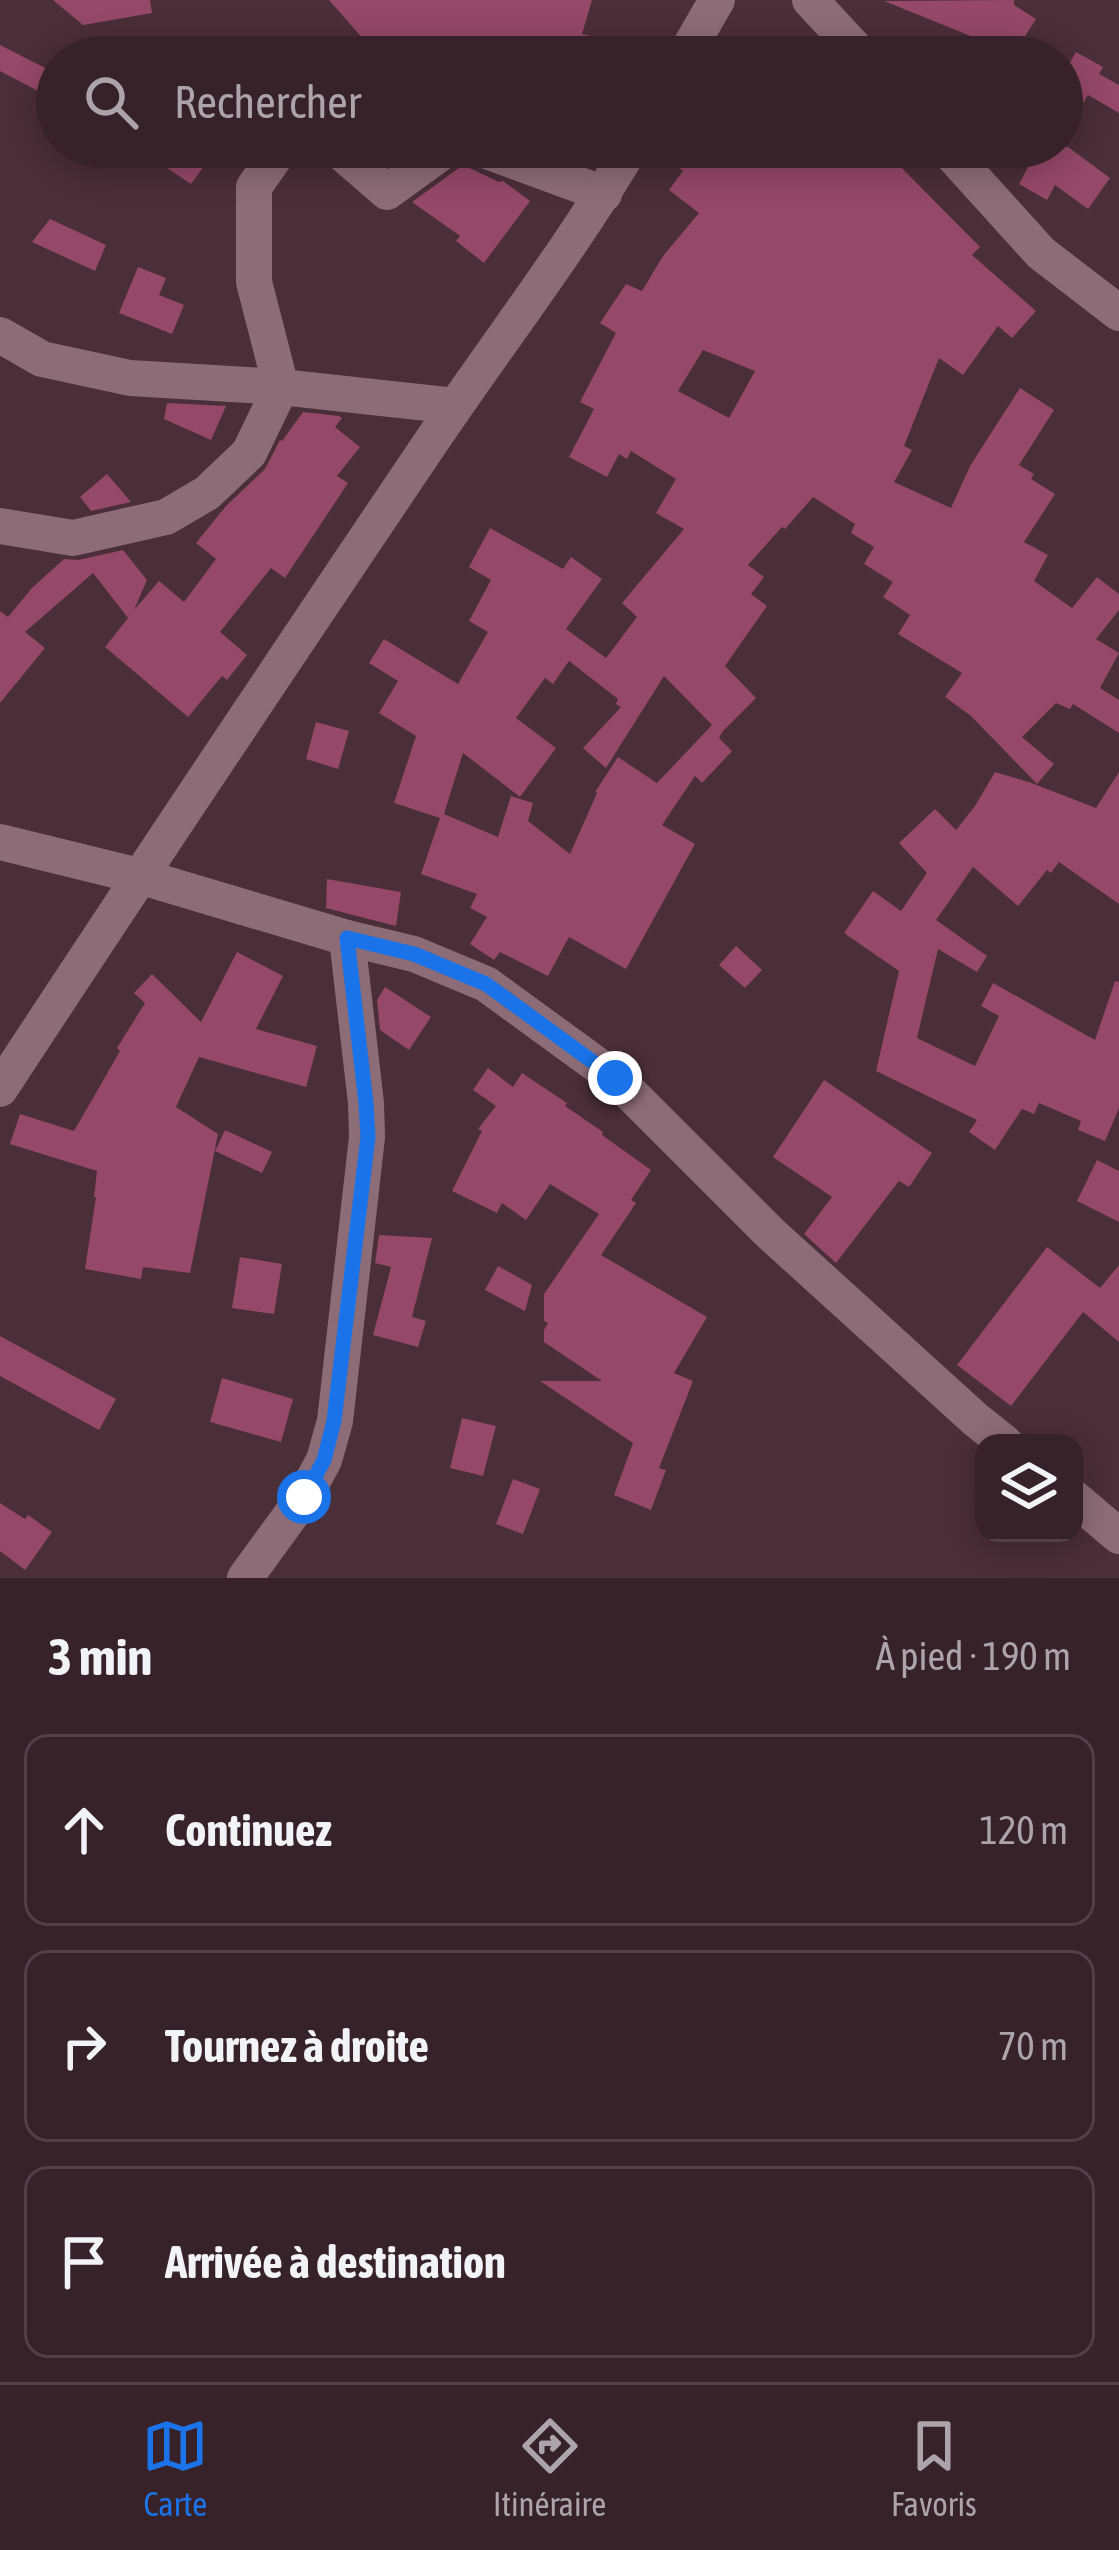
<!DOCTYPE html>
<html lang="fr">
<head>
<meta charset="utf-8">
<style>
	:root { --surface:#38222a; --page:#3f2a32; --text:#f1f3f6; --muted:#aba4a8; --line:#523f47; --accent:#1a73e8 }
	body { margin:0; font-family:"Asap Condensed",sans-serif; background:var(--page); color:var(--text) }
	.controls { position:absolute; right:36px; bottom:36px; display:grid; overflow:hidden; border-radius:24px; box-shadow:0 6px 30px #0003 }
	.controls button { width:108px; height:108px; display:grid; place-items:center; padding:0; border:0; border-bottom:3px solid var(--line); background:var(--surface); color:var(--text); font:60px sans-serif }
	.stop { position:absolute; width:36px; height:36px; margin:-27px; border:9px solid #1a73e8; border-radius:50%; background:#fff }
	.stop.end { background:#1a73e8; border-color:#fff; box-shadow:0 3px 12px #0008 }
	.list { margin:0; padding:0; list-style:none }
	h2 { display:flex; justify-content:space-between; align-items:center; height:156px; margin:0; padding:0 48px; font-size:51px }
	h2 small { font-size:39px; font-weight:400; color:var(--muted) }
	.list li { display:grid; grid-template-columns:78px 1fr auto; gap:36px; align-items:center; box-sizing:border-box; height:192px; margin:0 24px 24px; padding:0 24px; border:3px solid var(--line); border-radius:24px }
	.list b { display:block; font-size:45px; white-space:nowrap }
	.list em { font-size:39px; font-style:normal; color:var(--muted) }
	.icon { flex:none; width:66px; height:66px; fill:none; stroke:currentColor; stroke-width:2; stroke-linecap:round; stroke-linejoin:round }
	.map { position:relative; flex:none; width:1119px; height:1578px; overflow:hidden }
	.search { position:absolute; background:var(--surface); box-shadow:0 6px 30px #0003; left:36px; right:36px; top:36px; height:132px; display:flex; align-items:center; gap:30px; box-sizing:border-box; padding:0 42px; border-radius:66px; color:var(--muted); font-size:45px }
	.sheet { height:804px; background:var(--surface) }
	nav { display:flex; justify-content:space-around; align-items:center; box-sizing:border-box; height:168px; border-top:3px solid var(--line); background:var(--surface); font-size:33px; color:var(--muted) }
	nav a { display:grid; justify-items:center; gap:6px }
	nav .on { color:var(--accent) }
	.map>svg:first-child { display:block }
	.building { fill:#954868; fill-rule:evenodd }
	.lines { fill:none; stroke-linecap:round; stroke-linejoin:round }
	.minor { stroke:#8c6c77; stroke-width:36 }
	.route { stroke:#1a73e8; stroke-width:15 }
</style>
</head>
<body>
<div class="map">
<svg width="1119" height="1578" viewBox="0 0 1119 1578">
	<rect width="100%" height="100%" fill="#4a2e38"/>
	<!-- building -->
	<g class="building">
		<polygon points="53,0 150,0 152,13 83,25"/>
		<polygon points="329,0 592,0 582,34 635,46 634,57 525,57 481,44 477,57 379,57"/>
		<polygon points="1014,0 1014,5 1036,19 1012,57 1003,57 985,47 988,43 884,1"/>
		<polygon points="0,45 57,74 57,101 0,71"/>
		<polygon points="1076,52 1103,67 1099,74 1119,85 1119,113 1088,95 1083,103 1062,91 1062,77"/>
		<polygon points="136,147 185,147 207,162 191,184"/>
		<path d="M656,147h225l99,100 -8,8 64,56 -24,27 -14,-12 -35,49 -24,-17 -35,88 8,4 -18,32 57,26 19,-42 50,-78 34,22 -35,55 15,9 -3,5 24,15 -31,48 24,13 -14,26 38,27 25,-31 22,17v16l-23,29 23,14 -19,35 19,12v33l-46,-29 -3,5 -14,-6 -34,34 32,27 -17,20 -66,-68 -26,-19 17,-24 -64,-39 12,-19 -27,-18 10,-15 -29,-18 10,-17 -23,-14 4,-9 -42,-27 -28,32 -3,-2 -34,38 16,12 -13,17 16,12 -42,60 31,32 -33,33 -4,7 13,13 -30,32 -7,-7 -33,49 33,19 -69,125 -57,-32 -21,39 -48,-24 -6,8 -24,-16 17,-27 -17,-9 7,-14 -56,-20 19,-56 -46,-15 22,-67 -37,-23 19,-32 -29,-18 15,-24 74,45 30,-52 -19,-11 22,-41 -22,-13 21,-39 73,41 8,-12 31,22 -36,50 40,29 31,-41 -15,-14 62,-74 -28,-16 20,-34 -45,-28 -4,8 -8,-5 -12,23 -38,-20 25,-48 -14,-7 36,-69 -16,-10 26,-39 16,7 21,-35 36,-43 -30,-23 14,-19zM703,350l52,21 -26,47 -51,-27zM569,661l49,38 -2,5 5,3 -38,41 23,20 58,-92 48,49 -55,58 -39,-26 -23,35 2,1 -27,61 -42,-33 5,-18 -22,-7 -13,41 -54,-23 19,-61 57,44 36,-49 -40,-30 29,-40 8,6z"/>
		<polygon points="1039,147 1068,147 1110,178 1088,209 1055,185 1047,200 1019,184"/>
		<polygon points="463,165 499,182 503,181 530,201 484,263 456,241 460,236 412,202"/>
		<polygon points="50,219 106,245 95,271 32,242"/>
		<polygon points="138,267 166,278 159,295 184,305 172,334 119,313"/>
		<polygon points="167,403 226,406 211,440 164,419"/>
		<polygon points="303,412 339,416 342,418 335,427 360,447 337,476 348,483 285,578 271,568 220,632 247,655 227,680 222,676 188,717 105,647 128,618 93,573 25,632 45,648 0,703 0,611 8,617 32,588 64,559 78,560 123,550 147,580 134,610 159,581 184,602 216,559 196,543 226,506 265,469 280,440 282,441"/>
		<polygon points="107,474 131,502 91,511 80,497"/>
		<polygon points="316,722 349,731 338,769 306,759"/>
		<polygon points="995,772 1029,782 1096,808 1119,772 1119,904 1059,862 1051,873 1047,870 1018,906 973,867 936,920 987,956 977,972 938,949 917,1038 975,1066 999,1016 981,1006 993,983 1095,1040 1115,981 1119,982 1119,1108 1105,1141 1078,1130 1081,1121 1039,1103 1034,1114 1022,1109 995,1150 969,1132 977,1120 876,1071 899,971 844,933 873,891 901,911 927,873 899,843 935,809 956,830 975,806"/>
		<polygon points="327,879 401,892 396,926 326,908"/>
		<polygon points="736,946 762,970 745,988 719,965"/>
		<polygon points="237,952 283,976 256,1029 317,1046 306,1087 199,1057 176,1107 218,1134 190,1273 143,1267 141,1279 85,1269 96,1197 94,1197 97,1171 10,1144 20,1114 74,1131 120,1051 117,1048 145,1003 134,993 152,974 201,1022"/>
		<polygon points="385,987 431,1017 409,1050 380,1030 377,1000"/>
		<polygon points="488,1068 513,1087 522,1073 567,1103 565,1106 603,1132 602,1135 651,1170 631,1200 636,1203 601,1255 707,1317 674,1373 693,1381 659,1468 666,1470 651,1510 614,1495 633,1443 540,1381 602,1381 544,1342 544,1330 548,1323 544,1321 544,1294 599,1214 550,1184 526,1220 502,1203 497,1213 452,1191 482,1131 478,1129 496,1106 473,1090"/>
		<polygon points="824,1080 932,1153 909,1187 899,1181 836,1263 804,1234 832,1197 773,1157"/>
		<polygon points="225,1130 272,1152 262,1173 215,1151"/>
		<polygon points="1097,1160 1119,1171 1119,1222 1077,1201"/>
		<polygon points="379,1235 432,1238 412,1317 426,1321 418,1347 373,1335 391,1267 375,1263"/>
		<polygon points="1047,1247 1100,1288 1119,1265 1119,1342 1083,1312 1011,1406 957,1365"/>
		<polygon points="240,1257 282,1264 274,1314 232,1308"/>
		<polygon points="498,1266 532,1285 525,1311 485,1290"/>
		<polygon points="0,1336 116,1399 99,1430 0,1376"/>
		<polygon points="222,1378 293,1399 281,1442 210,1422"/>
		<polygon points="462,1418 496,1426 483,1476 450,1468"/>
		<polygon points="513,1479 540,1489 523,1534 496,1524"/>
		<polygon points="0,1503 25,1519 28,1515 52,1532 25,1570 0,1551"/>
	</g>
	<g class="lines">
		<!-- minor -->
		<g class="minor">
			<polyline points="810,0 863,57"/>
			<polyline points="684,57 717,0"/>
			<polyline points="335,147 387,192 449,147"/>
			<polyline points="476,147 604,194"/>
			<polyline points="945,147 1041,253 1119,313"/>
			<polyline points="0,335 42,359 130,378 281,387 455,406"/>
			<polyline points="0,526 73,538 166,517 207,493 249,453 281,387 254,282 254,187 282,147"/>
			<polyline points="0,842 139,876 347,938 414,954 486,984 615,1078 769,1232 975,1419 1005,1443"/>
			<path d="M0,1089c142,-217 286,-432 431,-647 66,-98 140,-193 200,-295"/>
			<polyline points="1074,1498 1119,1536"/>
			<polyline points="245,1578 304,1497 324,1460 335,1421 367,1137 366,1103 347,938"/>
		</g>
	</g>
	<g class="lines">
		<!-- route -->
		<polyline class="route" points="304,1497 324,1460 334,1421 368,1137 366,1103 347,938 414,954 486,984 615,1078"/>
	</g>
</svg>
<div class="controls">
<button><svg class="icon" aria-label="layers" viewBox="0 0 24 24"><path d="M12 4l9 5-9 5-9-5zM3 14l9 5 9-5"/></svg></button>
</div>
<div class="stop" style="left:304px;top:1497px"></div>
<div class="stop end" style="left:615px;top:1078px"></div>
<div class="search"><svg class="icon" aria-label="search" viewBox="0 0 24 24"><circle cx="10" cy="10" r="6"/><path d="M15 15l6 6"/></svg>Rechercher</div>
</div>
<section class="sheet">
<h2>3 min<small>À pied · 190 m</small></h2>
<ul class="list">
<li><svg class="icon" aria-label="ahead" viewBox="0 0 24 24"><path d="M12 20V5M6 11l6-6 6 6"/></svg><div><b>Continuez</b></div><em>120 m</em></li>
<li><svg class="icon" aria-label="right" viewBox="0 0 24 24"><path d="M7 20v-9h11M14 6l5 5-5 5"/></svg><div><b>Tournez à droite</b></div><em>70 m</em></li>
<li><svg class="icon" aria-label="arrive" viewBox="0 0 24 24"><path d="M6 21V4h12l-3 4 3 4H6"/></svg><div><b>Arrivée à destination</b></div></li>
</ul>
</section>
<nav>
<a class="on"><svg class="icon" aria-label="map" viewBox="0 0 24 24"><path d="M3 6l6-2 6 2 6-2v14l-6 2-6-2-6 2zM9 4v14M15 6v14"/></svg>Carte</a>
<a><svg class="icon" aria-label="directions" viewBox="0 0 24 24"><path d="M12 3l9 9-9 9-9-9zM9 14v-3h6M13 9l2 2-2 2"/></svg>Itinéraire</a>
<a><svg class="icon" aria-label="saved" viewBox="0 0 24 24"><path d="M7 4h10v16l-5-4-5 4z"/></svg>Favoris</a>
</nav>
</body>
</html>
